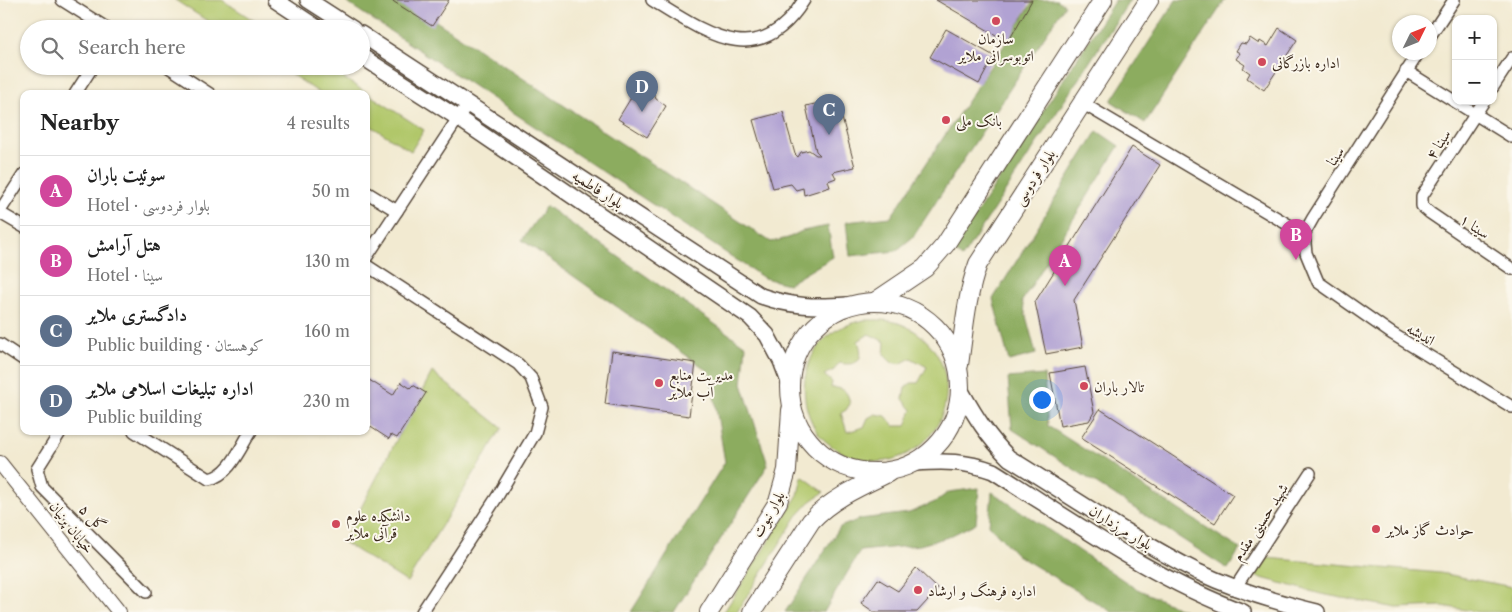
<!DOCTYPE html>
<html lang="en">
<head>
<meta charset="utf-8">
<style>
	:root { --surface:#fff; --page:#f6f6f6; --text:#222; --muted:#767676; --line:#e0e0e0; --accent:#2563eb }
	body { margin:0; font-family:"Libre Caslon Text",Amiri,serif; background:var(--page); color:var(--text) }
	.controls { position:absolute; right:15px; top:15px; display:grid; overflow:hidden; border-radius:10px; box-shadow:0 1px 4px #0004 }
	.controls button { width:45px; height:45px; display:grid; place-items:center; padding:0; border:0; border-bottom:1px solid var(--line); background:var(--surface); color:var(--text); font:25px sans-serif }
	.compass { position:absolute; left:1392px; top:15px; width:45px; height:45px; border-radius:50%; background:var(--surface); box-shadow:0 1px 4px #0004; rotate:47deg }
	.you { position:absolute; left:1041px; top:399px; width:18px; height:18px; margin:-12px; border:4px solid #fff; border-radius:50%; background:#1a73e8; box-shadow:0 0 0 8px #1a73e833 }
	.badge { display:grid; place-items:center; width:32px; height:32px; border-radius:50%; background:var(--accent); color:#fff; font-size:16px; font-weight:700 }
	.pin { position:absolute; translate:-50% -41px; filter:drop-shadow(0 1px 2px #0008) }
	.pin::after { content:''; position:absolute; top:26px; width:18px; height:15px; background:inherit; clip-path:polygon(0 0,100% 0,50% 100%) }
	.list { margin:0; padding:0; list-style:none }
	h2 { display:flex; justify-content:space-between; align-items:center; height:65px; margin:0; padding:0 20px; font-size:21px }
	h2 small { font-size:16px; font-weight:400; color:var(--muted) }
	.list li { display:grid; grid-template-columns:32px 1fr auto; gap:15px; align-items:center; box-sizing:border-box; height:70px; padding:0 20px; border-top:1px solid var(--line) }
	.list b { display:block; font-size:19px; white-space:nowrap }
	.list p { margin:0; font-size:16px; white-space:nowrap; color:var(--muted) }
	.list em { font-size:16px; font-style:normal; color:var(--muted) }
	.icon { flex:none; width:28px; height:28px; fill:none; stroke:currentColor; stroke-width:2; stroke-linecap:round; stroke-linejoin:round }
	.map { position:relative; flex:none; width:1512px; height:612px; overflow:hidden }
	.search { position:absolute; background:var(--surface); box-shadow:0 1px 4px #0004; left:20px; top:20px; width:350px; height:55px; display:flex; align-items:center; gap:12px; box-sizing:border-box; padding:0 18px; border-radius:28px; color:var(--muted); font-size:19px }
	.panel { position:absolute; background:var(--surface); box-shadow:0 1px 4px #0004; left:20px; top:90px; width:350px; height:345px; border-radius:10px }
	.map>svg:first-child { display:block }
	.green { fill:#b1c76b; stroke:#767844; fill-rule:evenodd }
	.forest { fill:#8cac5f; stroke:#646b3e }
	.building { fill:#b1a2d3 }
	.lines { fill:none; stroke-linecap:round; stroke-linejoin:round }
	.minor-casing { stroke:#564739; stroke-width:14 }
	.tertiary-casing { stroke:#564739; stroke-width:16 }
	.secondary-casing { stroke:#564739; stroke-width:18 }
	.primary-casing { stroke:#564739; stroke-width:20 }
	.minor { stroke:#fff; stroke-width:11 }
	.tertiary { stroke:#fff; stroke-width:14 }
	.secondary { stroke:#fff; stroke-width:15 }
	.primary { stroke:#fff; stroke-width:18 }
	.poi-dot { fill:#d1495b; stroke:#fbf7ec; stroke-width:2 }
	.labels { text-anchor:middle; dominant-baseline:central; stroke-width:4; stroke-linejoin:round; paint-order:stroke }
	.poi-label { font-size:15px; fill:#3b2a1e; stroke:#fbf7ec; text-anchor:start }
	.street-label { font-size:15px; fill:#3b2a1e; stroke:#fbf7ec }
</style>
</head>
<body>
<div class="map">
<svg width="1512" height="612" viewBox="0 0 1512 612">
	<rect width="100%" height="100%" fill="#fbf7ec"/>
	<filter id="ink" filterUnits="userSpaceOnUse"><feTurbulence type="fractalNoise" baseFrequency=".02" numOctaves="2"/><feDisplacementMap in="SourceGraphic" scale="10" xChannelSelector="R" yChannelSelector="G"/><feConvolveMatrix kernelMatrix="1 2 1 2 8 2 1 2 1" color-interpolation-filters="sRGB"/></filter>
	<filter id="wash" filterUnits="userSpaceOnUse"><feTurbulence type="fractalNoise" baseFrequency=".0096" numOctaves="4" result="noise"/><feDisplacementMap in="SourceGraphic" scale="20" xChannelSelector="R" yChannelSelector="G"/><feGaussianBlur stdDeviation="1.12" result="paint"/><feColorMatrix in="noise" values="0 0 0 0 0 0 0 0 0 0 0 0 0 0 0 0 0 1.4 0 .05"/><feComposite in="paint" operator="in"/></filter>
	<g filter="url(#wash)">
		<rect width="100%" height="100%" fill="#f2ead1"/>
		<!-- green -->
		<g class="green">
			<polygon points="175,0 222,0 267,29 220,29"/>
			<polygon points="279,66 325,66 424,130 411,151 366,123 366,94 321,94"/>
			<path d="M864,320c12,0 25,-1 37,4 66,27 58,119 -11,136 -13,3 -29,2 -41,-4 -14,-7 -29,-16 -36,-31 -16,-32 -10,-71 19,-92 10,-7 21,-10 32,-13zM869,334l16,8 -1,13 7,7 9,2 11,-6 16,9 -9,16h-7l-6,5 -2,11 9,11 -6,16h-12l-8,-10 -11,-2 -7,4 -4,9 -17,5 -6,-19 5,-3 4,-6c-2,-13 -7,-17 -19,-16l1,-6 -8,-7 10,-5 5,-7c19,4 26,-4 19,-22z"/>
			<polygon points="432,372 502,428 407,582 343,542"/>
			<polygon points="802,476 824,492 810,502 797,516 737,612 724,612 798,495"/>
			<polygon points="1255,557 1440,573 1512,587 1512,612 1478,612 1442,606 1397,608 1321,594 1247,574"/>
		</g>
		<!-- forest -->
		<g class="forest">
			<polygon points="343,0 404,0 771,242 788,238 802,231 828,226 833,257 788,284 764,278"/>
			<polygon points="1034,0 1057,0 1065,5 913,237 896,251 850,256 846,222 891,217"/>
			<polygon points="1115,0 1130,0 962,258 953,250"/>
			<polygon points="1176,0 1225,0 1145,123 1111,101"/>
			<polygon points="1097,131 1119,146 1022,301 1036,354 1009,361 993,299"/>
			<polygon points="546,206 746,346 742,384 768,465 674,612 631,612 725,462 710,372 522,240"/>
			<polygon points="1044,375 1048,426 1240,549 1228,569 1012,429 1008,378"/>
			<polygon points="979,488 976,523 948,537 920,545 860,551 824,612 785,612 840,527 860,519 909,513 935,502 949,492"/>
			<polygon points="992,492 1135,588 1188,612 1112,612 1017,555 989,525"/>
		</g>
		<g id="blocks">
			<!-- building -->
			<g class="building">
				<polygon points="391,0 449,0 432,26"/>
				<polygon points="936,0 1032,0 1008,42"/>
				<polygon points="1279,28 1297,40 1264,90 1247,78 1250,73 1243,68 1245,65 1236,59 1240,53 1236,51 1241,43 1246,44 1250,38 1259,44 1260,41 1268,46"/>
				<polygon points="946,29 994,56 979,84 930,57"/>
				<polygon points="637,88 644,92 649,91 654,94 656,99 666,106 647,137 618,119"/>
				<polygon points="837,99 855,167 833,172 836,178 828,181 830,187 804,195 803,188 796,190 791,184 773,188 753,120 783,112 795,154 798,157 801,152 809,150 816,155 820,155 816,151 806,106"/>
				<polygon points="1132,147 1160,165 1074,300 1083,347 1046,354 1035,302"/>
				<polygon points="612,351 696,363 689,416 605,404"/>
				<polygon points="1085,367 1094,412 1089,421 1060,426 1050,373"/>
				<polygon points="366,378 393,395 401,382 410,388 413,385 426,393 397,438 391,435 389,439 366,424"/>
				<polygon points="1100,409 1233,495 1215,523 1081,438"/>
				<polygon points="916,568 938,589 917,612 874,612 861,603 878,579 898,591"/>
			</g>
		</g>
	</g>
	<g filter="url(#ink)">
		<use href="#blocks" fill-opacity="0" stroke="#564739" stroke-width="1"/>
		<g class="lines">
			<!-- minor casing -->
			<g class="minor-casing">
				<g id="minor">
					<polyline points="62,0 108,29"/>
					<path d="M652,0c55,34 107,72 152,0"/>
					<polyline points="1430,36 1454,0"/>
					<polyline points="1419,52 1313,218 1304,234 1306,253 1318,282 1391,333 1512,407"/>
					<polyline points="167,66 210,94"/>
					<polyline points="1406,71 1512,137"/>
					<polyline points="1493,87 1512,58"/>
					<polyline points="75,94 93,66"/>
					<polyline points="1484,101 1422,196 1422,206 1430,213 1512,269"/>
					<polyline points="1082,103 1304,234"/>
					<polyline points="366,192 397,211"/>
					<polyline points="0,211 24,174"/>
					<polyline points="0,213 24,227"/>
					<polyline points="366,258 468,103"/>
					<polyline points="366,265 518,364 531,378 542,407 535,433 497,497 422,612"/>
					<polyline points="0,344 24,360"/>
					<polyline points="61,431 37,469 42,487 146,592"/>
					<path d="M134,431l75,48c21,-4 31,-31 42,-48"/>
					<polyline points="1235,588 1310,473"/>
				</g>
			</g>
			<!-- tertiary casing -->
			<g class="tertiary-casing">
				<polyline id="tertiary" points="0,463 119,612"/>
			</g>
			<!-- secondary casing -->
			<g class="secondary-casing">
				<g id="secondary">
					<polyline points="275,0 319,29"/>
					<polyline points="308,0 353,29"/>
					<path d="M361,34l400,262c32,11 53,11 86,9"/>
					<polyline points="361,56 458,118 750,317 767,335 781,361 789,382"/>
					<path d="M961,391c14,25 27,46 48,67 62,38 124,81 189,114 38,18 78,30 119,40"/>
					<path d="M915,463c30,-2 50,-2 78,8 80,50 162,109 250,141"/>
				</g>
			</g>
			<!-- primary casing -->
			<g class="primary-casing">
				<g id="primary">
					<polyline points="876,301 925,268 945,245 1103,0"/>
					<circle cx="875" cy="387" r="85"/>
					<path d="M959,365c5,-34 7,-68 19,-101l171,-264"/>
					<polyline points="709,612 778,502 787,470 791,410"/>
					<path d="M752,612l59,-91c20,-22 50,-35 77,-48"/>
				</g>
			</g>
			<!-- minor -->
			<use href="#minor" class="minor"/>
			<!-- tertiary -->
			<use href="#tertiary" class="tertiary"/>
			<!-- secondary -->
			<use href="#secondary" class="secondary"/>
			<!-- primary -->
			<use href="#primary" class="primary"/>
		</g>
	</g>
	<!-- markers -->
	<g class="poi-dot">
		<circle cx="996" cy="21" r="5"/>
		<circle cx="1262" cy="62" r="5"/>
		<circle cx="946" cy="120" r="5"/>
		<circle cx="659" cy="383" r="5"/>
		<circle cx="1084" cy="386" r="5"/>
		<circle cx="336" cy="524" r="5"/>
		<circle cx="1376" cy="529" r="5"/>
		<circle cx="918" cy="590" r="5"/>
	</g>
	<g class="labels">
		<!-- poi labels -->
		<g class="poi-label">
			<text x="996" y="38" text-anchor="middle">سازمان<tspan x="996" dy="17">اتوبوسرانی ملایر</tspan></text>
			<text x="1272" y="62">اداره بازرگانی</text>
			<text x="956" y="120">بانک ملی</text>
			<text x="669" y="374">مدیریت منابع<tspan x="669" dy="17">آب ملایر</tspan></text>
			<text x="1094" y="386">تالار باران</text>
			<text x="346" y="515">دانشکده علوم<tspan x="346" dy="17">قرآنی ملایر</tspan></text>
			<text x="1386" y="529">حوادث گاز ملایر</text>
			<text x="928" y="590">اداره فرهنگ و ارشاد</text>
		</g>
		<!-- street labels -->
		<g class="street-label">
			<text transform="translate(1438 144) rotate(-57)">سینا ۴</text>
			<text transform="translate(1335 156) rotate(-57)">سینا</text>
			<text transform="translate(1034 177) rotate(-57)">بلوار فردوسی</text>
			<text transform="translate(598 189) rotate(33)">بلوار فاطمیه</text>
			<text transform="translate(1475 226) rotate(34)">سینا ۱</text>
			<text transform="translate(1421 334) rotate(31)">اندیشه</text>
			<text transform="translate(768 514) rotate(-61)">بلوار نبوت</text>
			<text transform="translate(93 517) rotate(45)">گل ۵</text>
			<text transform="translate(1260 522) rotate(-57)">شهید حسینی مقدم</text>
			<text transform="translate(72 527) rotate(52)">خیابان پرنیان</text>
			<text transform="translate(1121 527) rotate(32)">بلوار مرزداران</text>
		</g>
	</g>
</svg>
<div class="controls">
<button>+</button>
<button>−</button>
</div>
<svg class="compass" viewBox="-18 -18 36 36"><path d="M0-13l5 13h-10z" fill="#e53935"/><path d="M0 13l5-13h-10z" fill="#767676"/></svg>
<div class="you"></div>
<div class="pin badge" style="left:1065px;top:286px;background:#d1479c">A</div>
<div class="pin badge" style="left:1296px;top:260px;background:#d1479c">B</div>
<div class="pin badge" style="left:829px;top:135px;background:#5c6f8a">C</div>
<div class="pin badge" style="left:642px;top:112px;background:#5c6f8a">D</div>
<div class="search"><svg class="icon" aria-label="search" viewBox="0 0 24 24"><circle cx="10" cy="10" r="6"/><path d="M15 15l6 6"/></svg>Search here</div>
<section class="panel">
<h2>Nearby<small>4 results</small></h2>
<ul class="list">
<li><span class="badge" style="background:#d1479c">A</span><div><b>سوئیت باران</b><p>Hotel · بلوار فردوسی</p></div><em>50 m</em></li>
<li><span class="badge" style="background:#d1479c">B</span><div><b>هتل آرامش</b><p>Hotel · سینا</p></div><em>130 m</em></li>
<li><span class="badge" style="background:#5c6f8a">C</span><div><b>دادگستری ملایر</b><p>Public building · کوهستان</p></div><em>160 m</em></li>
<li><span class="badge" style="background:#5c6f8a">D</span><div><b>اداره تبلیغات اسلامی ملایر</b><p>Public building</p></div><em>230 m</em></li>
</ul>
</section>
</div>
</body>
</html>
